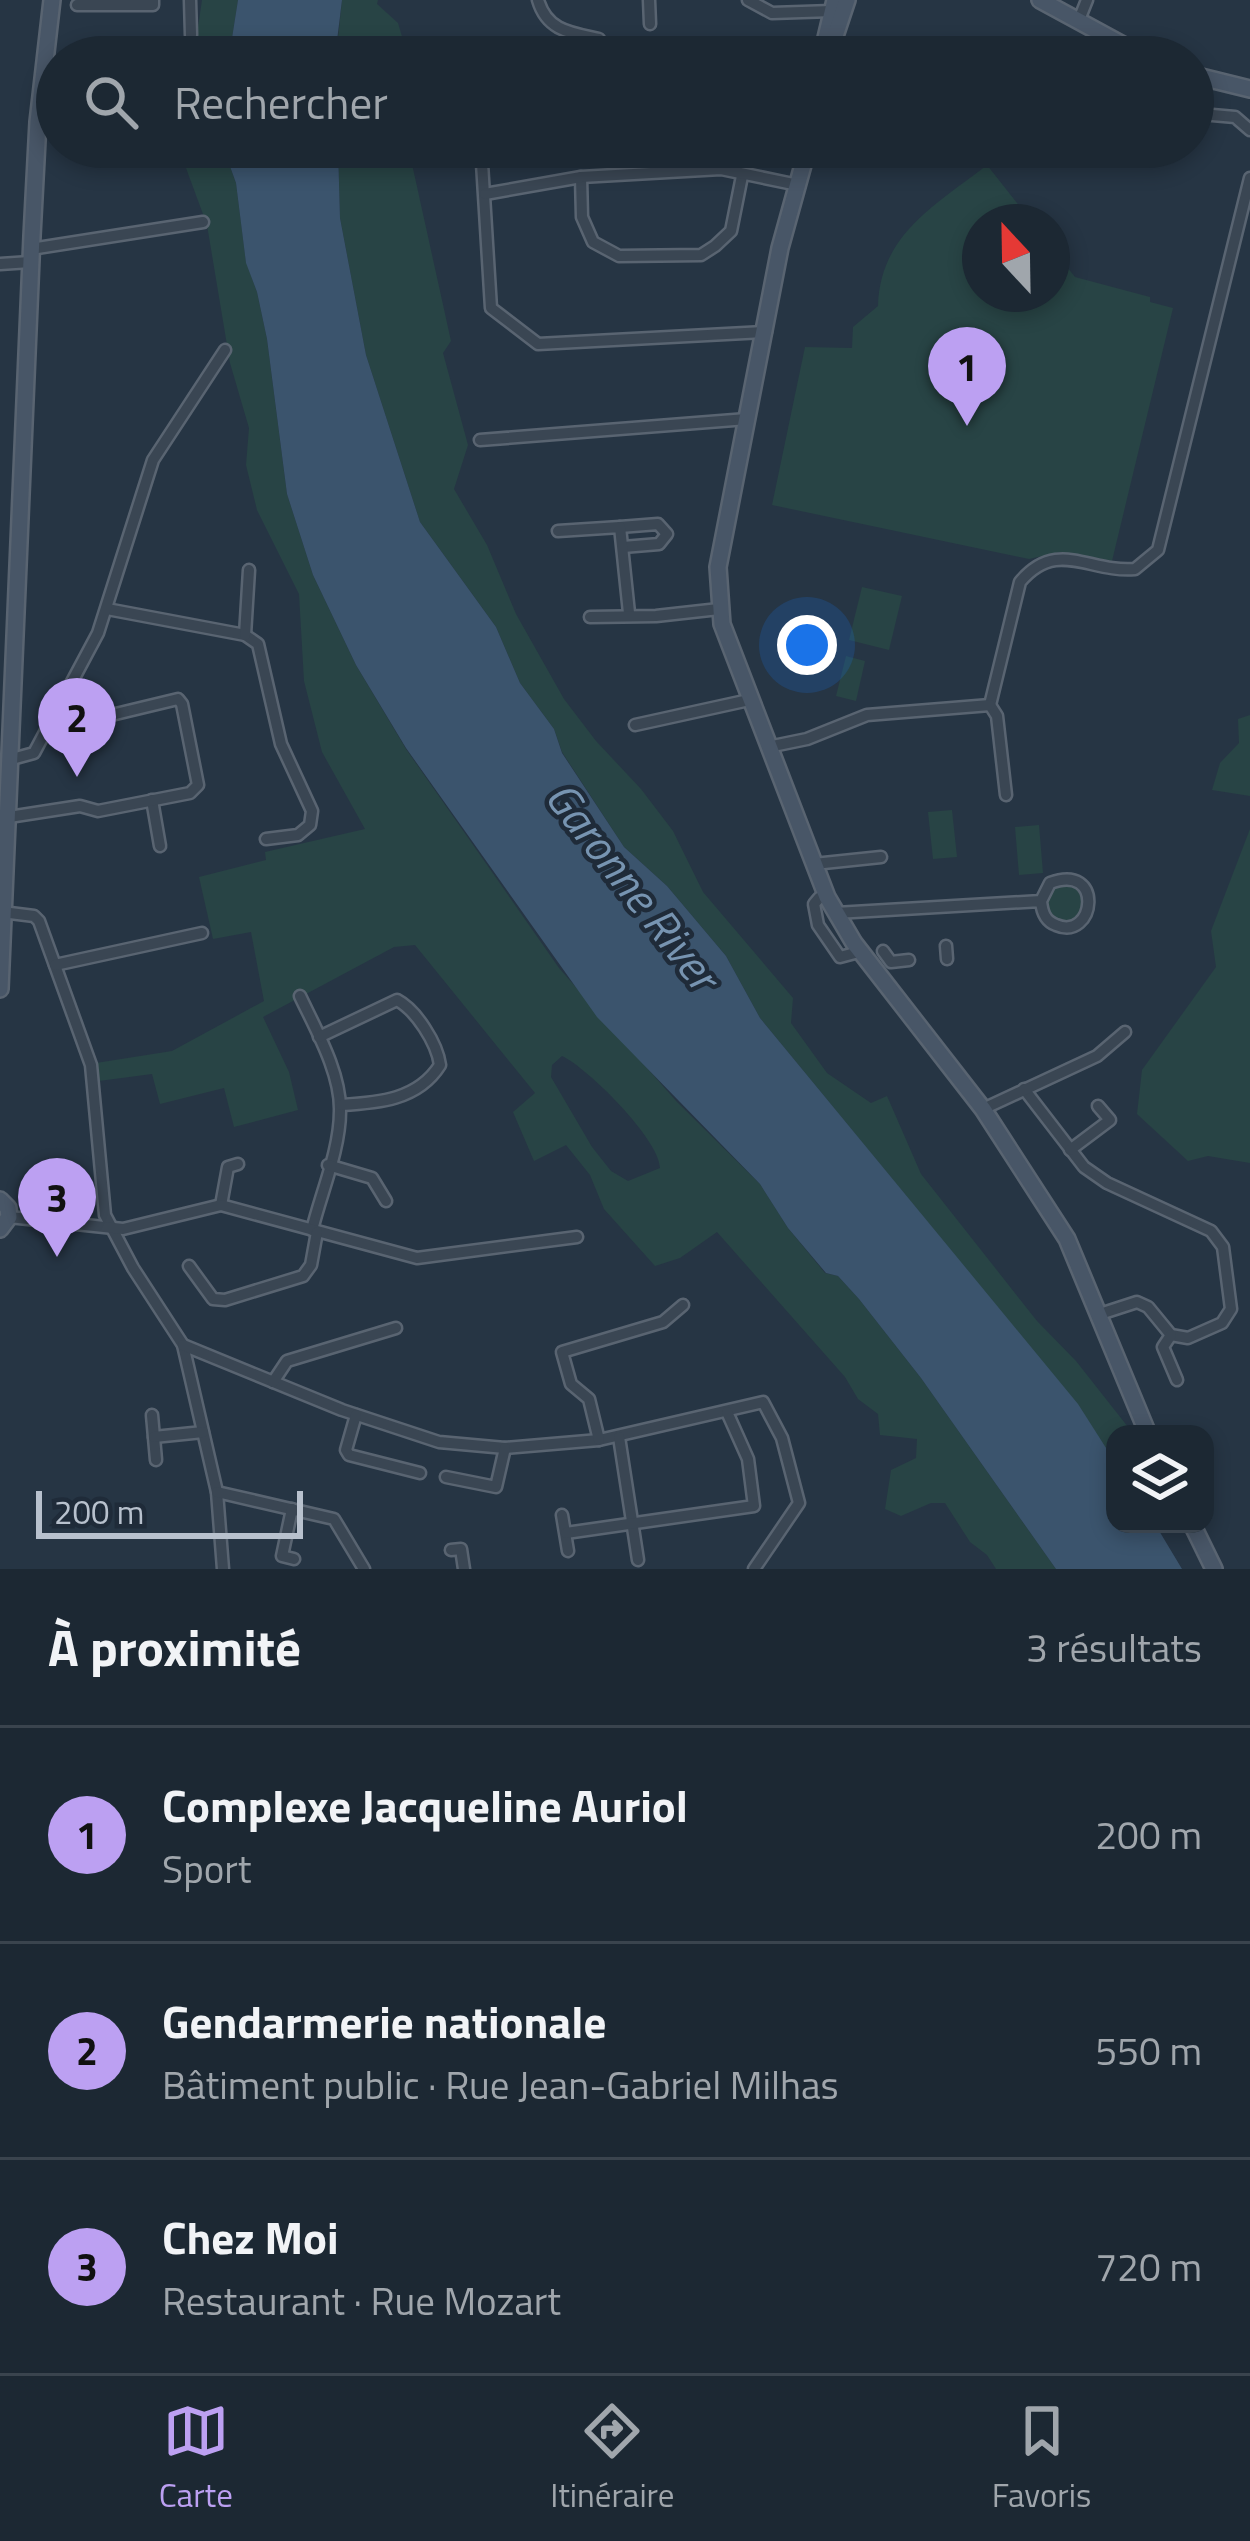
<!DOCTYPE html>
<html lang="fr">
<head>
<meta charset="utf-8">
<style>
	:root { --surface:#1c2833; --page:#29343f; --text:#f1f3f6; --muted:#a0a6ac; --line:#3a444e; --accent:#bca0f2 }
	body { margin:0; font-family:"Titillium Web",sans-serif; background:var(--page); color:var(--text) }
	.controls { position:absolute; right:36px; bottom:36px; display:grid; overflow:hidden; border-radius:24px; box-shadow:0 6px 18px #0003 }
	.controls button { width:108px; height:108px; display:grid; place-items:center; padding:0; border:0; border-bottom:3px solid var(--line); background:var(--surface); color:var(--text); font:60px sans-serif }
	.compass { position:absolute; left:962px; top:204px; width:108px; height:108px; border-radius:50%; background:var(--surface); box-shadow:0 6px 18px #0003; rotate:338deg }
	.scale { position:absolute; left:36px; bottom:30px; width:267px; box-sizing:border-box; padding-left:12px; border:6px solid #b8c1cd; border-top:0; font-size:33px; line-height:42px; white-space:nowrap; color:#b8c1cd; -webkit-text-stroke:9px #1f2b39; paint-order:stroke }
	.you { position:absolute; left:807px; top:645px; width:42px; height:42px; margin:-30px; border:9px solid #fff; border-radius:50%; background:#1a73e8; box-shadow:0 0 0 18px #1a73e833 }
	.badge { display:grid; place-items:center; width:78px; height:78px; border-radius:50%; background:var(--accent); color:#111; font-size:39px; font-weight:700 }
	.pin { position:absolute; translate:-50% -99px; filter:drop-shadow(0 3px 6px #0008) }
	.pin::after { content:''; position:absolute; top:63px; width:42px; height:36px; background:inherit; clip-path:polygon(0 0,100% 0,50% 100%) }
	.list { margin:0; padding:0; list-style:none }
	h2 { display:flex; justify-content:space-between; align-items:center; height:156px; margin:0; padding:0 48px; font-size:51px }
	h2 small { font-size:39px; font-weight:400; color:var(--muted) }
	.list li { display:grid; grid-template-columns:78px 1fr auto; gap:36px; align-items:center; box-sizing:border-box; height:216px; padding:0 48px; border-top:3px solid var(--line) }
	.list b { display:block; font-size:45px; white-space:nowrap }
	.list p { margin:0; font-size:39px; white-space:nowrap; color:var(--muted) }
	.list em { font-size:39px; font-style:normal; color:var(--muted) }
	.icon { flex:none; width:66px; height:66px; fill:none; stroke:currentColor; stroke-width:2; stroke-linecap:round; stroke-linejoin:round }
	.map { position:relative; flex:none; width:1250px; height:1569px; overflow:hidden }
	.search { position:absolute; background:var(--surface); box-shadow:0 6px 18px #0003; left:36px; right:36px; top:36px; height:132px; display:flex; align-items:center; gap:30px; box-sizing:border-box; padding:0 42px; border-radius:66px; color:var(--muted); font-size:45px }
	.sheet { height:804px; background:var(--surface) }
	nav { display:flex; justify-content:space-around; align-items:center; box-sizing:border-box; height:168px; border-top:3px solid var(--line); background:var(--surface); font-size:33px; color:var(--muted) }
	nav a { display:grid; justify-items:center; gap:6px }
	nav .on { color:var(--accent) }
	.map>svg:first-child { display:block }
	.green { fill:#284445; fill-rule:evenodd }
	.water { fill:#3b546d }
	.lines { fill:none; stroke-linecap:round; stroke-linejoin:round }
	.street-casing { stroke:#596471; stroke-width:15 }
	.secondary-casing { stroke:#596471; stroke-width:20 }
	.street { stroke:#3a4653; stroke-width:10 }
	.secondary { stroke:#485667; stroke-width:15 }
	.labels { text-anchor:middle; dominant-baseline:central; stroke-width:9; stroke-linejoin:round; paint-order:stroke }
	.water-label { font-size:45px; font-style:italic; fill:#7794b1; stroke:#1f2b39 }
</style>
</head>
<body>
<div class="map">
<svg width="1250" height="1569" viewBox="0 0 1250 1569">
	<rect width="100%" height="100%" fill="#263544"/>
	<!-- green -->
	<g class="green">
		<polygon points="202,0 238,0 229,57 181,57 198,27"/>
		<polygon points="342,0 378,0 377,4 398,23 408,57 336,57"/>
		<path d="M185,147h38l13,36 10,79 11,30 10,47 20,155 26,81 43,90 50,84 153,219 118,134 83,82 28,44 37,45 13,3 21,23 62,79 135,191h-60l-9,-14 -17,-13 -25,-39h-14l-30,13 -16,-7 6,-39 25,-12 1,-19 -37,-4 -2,-21 -20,-15 -13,-22 -128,-145 -37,26 -25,8 -51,-57 -14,-34 -24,-30 -32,16 -21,-49 22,-19 -120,-148 -21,2 -131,70 26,55 9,38 -64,17 -10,-39 -64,16 -8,-30 -53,7 -3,-18 76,-12 92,-50 -13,-69 -38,7 -14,-62 67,-17 -1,-8 100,-23 -43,-77 -18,-71 -5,-87 -42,-84 -11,-45 3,-37 -19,-65 -23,-138 -21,-57zM562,1056c26,12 98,84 98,112l-32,13 -17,-10 -19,-24 -41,-70 1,-12z"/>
		<polygon points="338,147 413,147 412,164 451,341 443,353 468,445 454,489 487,545 516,614 564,699 596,741 641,789 673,831 703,892 793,998 791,1023 827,1073 871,1103 887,1096 921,1174 1037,1321 1076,1361 1128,1427 1131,1434 1115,1434 1115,1462 1077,1404 760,1018 726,956 667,886 624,847 562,752 554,729 520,683 496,627 420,522 366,355 340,218"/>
		<path d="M987,165l45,57h-52v72h72v-46l23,29 75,20v5l23,6 -61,253 -52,-9 -31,7 -257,-54 33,-158 47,1 1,-21 25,-21c2,-72 58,-101 109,-141z"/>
		<polygon points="862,587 902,596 889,650 849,640"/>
		<polygon points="846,656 865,661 856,701 836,696"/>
		<polygon points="1250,715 1250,796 1212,790 1220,763 1239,743 1238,719"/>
		<polygon points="952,810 957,857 933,859 928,812"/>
		<polygon points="1039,825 1043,873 1019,875 1015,827"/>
		<polygon points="1250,829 1250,1163 1208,1156 1188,1161 1137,1114 1142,1070 1216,967 1211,931"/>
		<circle cx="1066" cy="904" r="19"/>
	</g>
	<!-- water -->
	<g class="water">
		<polygon points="238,0 342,0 335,57 229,57"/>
		<polygon points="223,147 338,147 340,218 366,355 420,522 496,627 520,683 554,729 562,753 624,847 667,886 726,956 760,1018 1078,1404 1115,1462 1115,1524 1155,1524 1182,1569 1056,1569 921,1378 859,1299 838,1276 826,1273 788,1228 760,1184 597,1017 406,748 356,665 313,575 287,494 267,339 257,292 246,263 236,183"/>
	</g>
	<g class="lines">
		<!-- street casing -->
		<g class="street-casing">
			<g id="street">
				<polyline points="190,0 191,35"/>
				<path d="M538,0c9,31 33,33 61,39"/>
				<polyline points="649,0 650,24"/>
				<polyline points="748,0 772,13 832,11"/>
				<polyline points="77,5 153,5 153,0"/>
				<polyline points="1079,20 1087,0"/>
				<polyline points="1203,79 1198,106 1201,114 1235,117 1250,130"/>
				<polyline points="481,147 491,308 538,344 766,332"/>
				<polyline points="581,177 582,217 593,242 619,256 701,255 715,246 731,231 742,176"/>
				<polyline points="485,194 581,177 721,169 798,185"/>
				<polyline points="31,249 203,222"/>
				<polyline points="0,264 30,262"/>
				<polyline points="480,440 747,419"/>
				<polyline points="620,527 658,524 667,534 659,544 623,547"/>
				<polyline points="558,531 620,527 629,613"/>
				<polyline points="107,609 245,635 258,644 281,744 312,811 310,825 298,835 266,839"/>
				<polyline points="590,617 656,616 719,609"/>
				<polyline points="245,635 249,570"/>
				<path d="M990,705l30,-123c37,-44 69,-9 115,-13l23,-19 92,-372"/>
				<polyline points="990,705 997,716 1006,795"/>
				<polyline points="635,725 749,700"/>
				<polyline points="768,747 807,739 867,715 990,705"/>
				<polyline points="12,759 34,753 98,633 153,460 225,350"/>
				<polyline points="152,800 160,846"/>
				<polyline points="9,817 80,806 98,811 190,793 198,785 182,704 178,699 74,724 64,724 53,717"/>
				<polyline points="814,864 881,857"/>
				<polyline points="827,897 819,898 814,904 818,925 840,957 855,953 854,943"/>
				<polyline points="2,912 34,916 39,921 91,1065 105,1215 133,1268 183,1345 217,1492 223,1569"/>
				<path d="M836,913l205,-12c1,11 4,20 15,24 39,17 49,-63 -6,-42l-9,18"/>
				<polyline points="946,946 947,959"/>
				<polyline points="883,951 891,962 909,960"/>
				<polyline points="55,965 202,933"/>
				<path d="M300,996c16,34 41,77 40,115 0,39 -19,82 -28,119"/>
				<path d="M319,1037l78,-37c19,10 40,43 43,65 -22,35 -62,38 -99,40"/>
				<polyline points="1024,1089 1084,1167 1107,1183 1211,1231 1223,1247 1231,1309 1222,1323 1188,1338 1171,1335 1148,1307 1137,1302 1100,1314"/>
				<polyline points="983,1109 1097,1056 1125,1032"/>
				<polyline points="1070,1150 1110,1120 1098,1106"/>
				<polyline points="328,1165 372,1178 386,1201"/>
				<polyline points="221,1205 228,1167 238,1164"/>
				<polyline points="9,1217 123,1229 221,1205 417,1258 577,1237"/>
				<polyline points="189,1266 213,1299 225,1300 303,1276 311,1265 317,1232"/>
				<polyline points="1171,1335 1163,1347 1177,1380"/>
				<polyline points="183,1345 342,1410 439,1442 505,1448 599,1440 763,1402 782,1438 799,1503 754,1569"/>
				<polyline points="273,1382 287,1361 396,1328"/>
				<polyline points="152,1415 156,1460"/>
				<polyline points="356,1415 346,1450 349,1455 420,1473"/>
				<polyline points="154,1437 203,1432"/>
				<polyline points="619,1437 638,1560"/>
				<polyline points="599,1440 589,1399 571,1384 562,1352 663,1322 683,1305"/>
				<polyline points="446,1477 496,1487 505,1448"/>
				<polyline points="217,1492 334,1519 364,1569"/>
				<polyline points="292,1509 282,1556 294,1559"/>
				<polyline points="562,1515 568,1551"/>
				<polyline points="566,1533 754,1506 748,1459 727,1412"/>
				<polyline points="451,1550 461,1549 464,1569"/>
			</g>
		</g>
		<!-- secondary casing -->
		<g class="secondary-casing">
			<g id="secondary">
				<polyline points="1040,0 1145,57"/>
				<polyline points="825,42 835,0"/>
				<polyline points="828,57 847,0"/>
				<polyline points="1193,75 1250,89"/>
				<polyline points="808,147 780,248 718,567 722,624 827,897 854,943 983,1109 1067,1239 1148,1434"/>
				<polyline points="0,989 32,236 38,122 52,0"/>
				<polyline points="0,1200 8,1208 9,1217 0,1229"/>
				<polyline points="1192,1524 1214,1569"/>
			</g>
		</g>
		<!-- street -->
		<use href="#street" class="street"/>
		<!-- secondary -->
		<use href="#secondary" class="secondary"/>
	</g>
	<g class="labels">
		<!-- water labels -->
		<g class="water-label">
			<text transform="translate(633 885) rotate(52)">Garonne River</text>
		</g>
	</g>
</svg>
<div class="controls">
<button><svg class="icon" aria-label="layers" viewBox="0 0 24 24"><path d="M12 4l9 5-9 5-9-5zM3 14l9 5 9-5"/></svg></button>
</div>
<svg class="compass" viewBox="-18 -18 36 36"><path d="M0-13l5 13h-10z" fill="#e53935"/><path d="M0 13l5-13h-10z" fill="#a0a6ac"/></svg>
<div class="scale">200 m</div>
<div class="you"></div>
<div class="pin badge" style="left:967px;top:426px">1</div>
<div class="pin badge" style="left:77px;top:777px">2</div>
<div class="pin badge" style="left:57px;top:1257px">3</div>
<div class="search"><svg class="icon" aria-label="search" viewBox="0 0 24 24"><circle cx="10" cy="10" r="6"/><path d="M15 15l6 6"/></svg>Rechercher</div>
</div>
<section class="sheet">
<h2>À proximité<small>3 résultats</small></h2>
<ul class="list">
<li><span class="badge">1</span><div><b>Complexe Jacqueline Auriol</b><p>Sport</p></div><em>200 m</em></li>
<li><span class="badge">2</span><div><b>Gendarmerie nationale</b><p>Bâtiment public · Rue Jean-Gabriel Milhas</p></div><em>550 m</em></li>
<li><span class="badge">3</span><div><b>Chez Moi</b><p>Restaurant · Rue Mozart</p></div><em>720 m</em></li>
</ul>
</section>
<nav>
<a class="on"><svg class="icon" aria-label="map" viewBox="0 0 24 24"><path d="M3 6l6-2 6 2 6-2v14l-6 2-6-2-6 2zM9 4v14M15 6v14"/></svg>Carte</a>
<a><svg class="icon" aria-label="directions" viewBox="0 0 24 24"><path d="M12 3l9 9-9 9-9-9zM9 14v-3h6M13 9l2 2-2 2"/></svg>Itinéraire</a>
<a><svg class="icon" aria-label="saved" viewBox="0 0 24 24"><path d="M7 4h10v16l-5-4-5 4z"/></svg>Favoris</a>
</nav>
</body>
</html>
